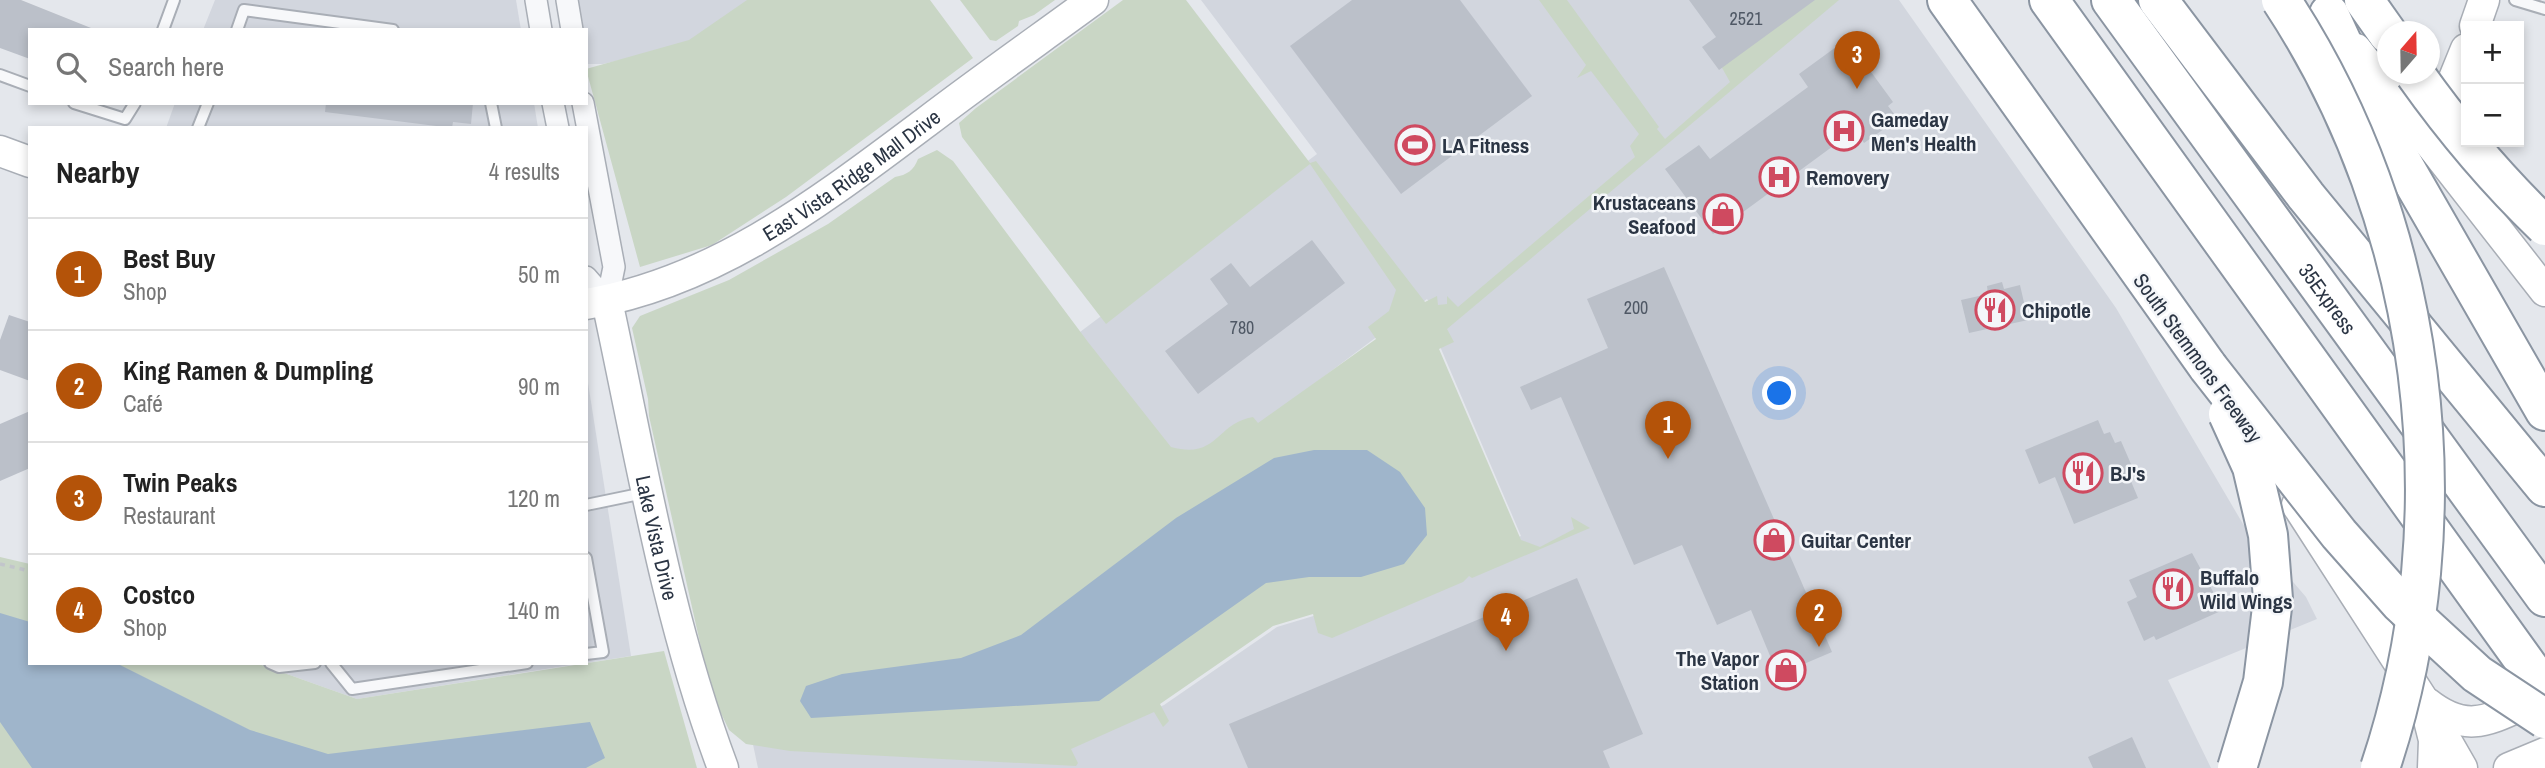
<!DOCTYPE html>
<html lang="en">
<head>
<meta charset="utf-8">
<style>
	:root { --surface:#fff; --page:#f2f2f2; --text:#222; --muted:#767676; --line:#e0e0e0; --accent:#b45309 }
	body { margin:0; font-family:"Archivo Narrow",sans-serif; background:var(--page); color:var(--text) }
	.controls { position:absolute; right:21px; top:21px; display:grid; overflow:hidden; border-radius:0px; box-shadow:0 4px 10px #0003 }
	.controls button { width:63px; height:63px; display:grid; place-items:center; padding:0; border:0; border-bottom:2px solid var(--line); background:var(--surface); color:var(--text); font:35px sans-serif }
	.compass { position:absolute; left:2377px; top:21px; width:63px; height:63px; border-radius:50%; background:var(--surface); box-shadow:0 4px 10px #0003; rotate:20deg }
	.you { position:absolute; left:1780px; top:394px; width:24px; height:24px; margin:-18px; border:5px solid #fff; border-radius:50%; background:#1a73e8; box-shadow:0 0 0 10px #1a73e833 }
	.badge { display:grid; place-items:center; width:46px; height:46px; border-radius:50%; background:var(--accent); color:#fff; font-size:23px; font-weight:700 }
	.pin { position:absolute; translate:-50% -58px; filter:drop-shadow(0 2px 4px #0008) }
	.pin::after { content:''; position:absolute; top:37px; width:24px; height:21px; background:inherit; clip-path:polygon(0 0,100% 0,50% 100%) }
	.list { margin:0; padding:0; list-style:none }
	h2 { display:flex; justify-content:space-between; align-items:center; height:91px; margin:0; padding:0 28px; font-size:30px }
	h2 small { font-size:23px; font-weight:400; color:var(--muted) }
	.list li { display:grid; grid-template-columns:46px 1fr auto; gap:21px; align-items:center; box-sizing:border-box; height:112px; padding:0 28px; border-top:2px solid var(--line) }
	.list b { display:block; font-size:26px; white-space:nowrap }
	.list p { margin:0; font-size:23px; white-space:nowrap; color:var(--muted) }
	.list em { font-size:23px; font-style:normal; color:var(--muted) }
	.icon { flex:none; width:38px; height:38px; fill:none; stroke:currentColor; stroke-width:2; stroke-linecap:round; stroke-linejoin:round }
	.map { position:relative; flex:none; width:2545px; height:768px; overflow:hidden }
	.search { position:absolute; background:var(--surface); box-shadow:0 4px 10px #0003; left:28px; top:28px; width:560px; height:77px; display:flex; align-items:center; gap:18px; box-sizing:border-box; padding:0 24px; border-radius:0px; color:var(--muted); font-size:26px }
	.panel { position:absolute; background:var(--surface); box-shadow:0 4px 10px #0003; left:28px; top:126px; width:560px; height:539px; border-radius:0px }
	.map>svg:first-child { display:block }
	.built { fill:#d2d6de }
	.green { fill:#c9d6c5 }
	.water { fill:#9fb5cb }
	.building { fill:#bbc0c9 }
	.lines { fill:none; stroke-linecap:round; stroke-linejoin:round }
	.lane-casing { stroke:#a9aeb6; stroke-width:14 }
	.street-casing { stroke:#a9aeb6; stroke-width:24 }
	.secondary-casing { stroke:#a9aeb6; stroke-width:33 }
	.highway-casing { stroke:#8b95a2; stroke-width:42 }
	.path { stroke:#c2c5cb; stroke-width:3.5; stroke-dasharray:5 5; stroke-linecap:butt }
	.lane { stroke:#f7f8fa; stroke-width:10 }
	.street { stroke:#f7f8fa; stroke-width:21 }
	.secondary { stroke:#fff; stroke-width:30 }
	.highway { stroke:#fff; stroke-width:38 }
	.highway-bridge-casing { stroke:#8b95a2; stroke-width:42; stroke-linecap:butt }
	.highway-bridge { stroke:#fff; stroke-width:38 }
	.labels { text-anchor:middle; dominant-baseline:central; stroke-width:5; stroke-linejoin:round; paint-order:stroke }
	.number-label { font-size:18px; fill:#4f5865 }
	.poi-label { font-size:21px; font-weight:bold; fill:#2b3544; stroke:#f4f6f9; text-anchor:start }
	.street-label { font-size:21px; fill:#2b3544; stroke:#f4f6f9 }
</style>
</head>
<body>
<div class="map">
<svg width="2545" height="768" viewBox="0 0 2545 768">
	<rect width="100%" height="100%" fill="#e4e7ec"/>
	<!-- built -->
	<g class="built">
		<polygon points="215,0 516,0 521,30 203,30"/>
		<polygon points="578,0 752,0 693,43 603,64 586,64 586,30 582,30"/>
		<polygon points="1201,0 1899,0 2116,308 2243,524 2306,597 2317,619 2168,680 2211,768 758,768 751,735 1076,745 1164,705 1277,627 1320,614 1521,536 1436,337 1447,326 1427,299 1186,480 1076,335 1317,154"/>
		<polygon points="175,103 534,103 538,128 166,128"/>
		<polygon points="586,370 631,656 586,663"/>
		<polygon points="256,663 583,663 357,699"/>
	</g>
	<!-- green -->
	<g class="green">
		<polygon points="747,0 930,0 973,58 786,197 712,245 640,267 586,69 689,40"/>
		<polygon points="960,0 1055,0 1034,15 1019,21 1018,26 996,41 990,40"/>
		<path d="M1123,0h63l124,163 6,-2 109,141 12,-6 1,9 9,-1v-8l11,11 177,-150 -5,-11 9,-12 -48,-63 -14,7 9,-13 -47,-65h28l92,127 -2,2 8,10 65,-57 -9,-16 92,-66h26l-392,329 7,13 -15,7 82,191 19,7 34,-18 -3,-12 19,11 -118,50 -3,-2 -6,6 -131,56 -14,-5 -5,-19 -40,12 -113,78 9,17 -6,6 -9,-15 -83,37 7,14 -2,3 -286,-15 -44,-7 -17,-14 -10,-21 -16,-53 -54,-240 -1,-17 -16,-71 8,-12 89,-36 99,-56 67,-47c12,-2 19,-7 23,-18l19,-9 16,11 135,181 83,105c47,13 45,-24 82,-30l5,6 118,-84 -8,-12 21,-16 7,-21 -86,-126 -204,160 -144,-187 -3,-14 17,-15z"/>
		<polygon points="0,557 30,564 30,663 256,663 357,699 664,651 697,768 0,768"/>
	</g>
	<!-- water -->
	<g class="water">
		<polygon points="1314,450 1367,450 1400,472 1425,508 1427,535 1404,564 1361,577 1309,577 1266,583 1099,701 811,718 800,701 806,686 842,674 961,658 1021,635 1176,518 1274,458"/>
		<polygon points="0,613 30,622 30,663 116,663 250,730 328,754 590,722 605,758 586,768 32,768 0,722"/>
	</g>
	<!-- building -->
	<g class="building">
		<polygon points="0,0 21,0 96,30 30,30 30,59 0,48"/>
		<polygon points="1352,0 1460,0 1532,96 1401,194 1290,46"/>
		<polygon points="1689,0 1815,0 1719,70 1702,47 1716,37"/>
		<polygon points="1847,39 1893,102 1888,106 1898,119 1864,143 1855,130 1713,234 1665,169 1699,145 1710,159 1808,87 1799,74"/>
		<polygon points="326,103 473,103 471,124 453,122 452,128 325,112"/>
		<polygon points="1312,240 1345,283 1198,394 1165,351 1228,304 1210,279 1231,263 1250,287"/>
		<polygon points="1664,267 1832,652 1778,675 1751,610 1717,625 1682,545 1634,565 1561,397 1531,410 1520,387 1608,348 1587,299"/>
		<polygon points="2002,282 2004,289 2020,285 2028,320 1969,333 1961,300 1988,294 1987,286"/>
		<polygon points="9,315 30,322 30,381 0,370 0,340"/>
		<polygon points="30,411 30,468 0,481 0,424"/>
		<polygon points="2098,420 2104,434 2110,432 2115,443 2121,441 2134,471 2128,474 2138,498 2074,524 2055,477 2039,484 2025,450"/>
		<polygon points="2192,553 2223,610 2156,640 2154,636 2144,641 2127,602 2137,597 2129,580"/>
		<polygon points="1577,578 1643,734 1603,751 1610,768 1248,768 1229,724"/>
		<polygon points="2132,737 2146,768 2093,768 2088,757"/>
	</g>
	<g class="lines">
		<!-- lane casing -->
		<g class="lane-casing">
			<g id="lane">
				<polyline points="2515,0 2545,9"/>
				<polyline points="163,30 174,0"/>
				<polyline points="237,30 244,10 393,30"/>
				<polyline points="0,75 30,86"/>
				<polyline points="74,103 125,119 135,103"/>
				<polyline points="491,103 496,128"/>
				<polyline points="198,128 208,103"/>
				<polyline points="586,505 644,493"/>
				<polyline points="586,558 603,652 586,654"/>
				<polyline points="270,663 279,667 315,663"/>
				<polyline points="331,663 352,689 527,663"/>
			</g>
		</g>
		<!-- street casing -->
		<g class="street-casing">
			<g id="street">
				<polyline points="536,0 541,30"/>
				<polyline points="567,0 572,30"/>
				<polyline points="553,103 558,128"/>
				<polyline points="583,103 614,267 607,301"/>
				<polyline points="586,277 607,301"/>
			</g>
		</g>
		<!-- secondary casing -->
		<g class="secondary-casing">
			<g id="secondary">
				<polyline points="2475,26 2484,0"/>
				<polyline points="2356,49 2545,291"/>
				<polyline points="2435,125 2466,49"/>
				<polyline points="0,151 30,162"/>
				<path id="s1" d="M607,301c34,157 59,315 116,467"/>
				<path id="s2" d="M586,304c131,-22 236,-104 339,-181 55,-42 112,-82 168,-123"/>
				<polyline points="2297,505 2423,700 2462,768"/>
				<path d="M2427,703c43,34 66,14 111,-5"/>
				<polyline points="2429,720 2434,740 2433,768"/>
				<polyline points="2509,768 2545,753"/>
			</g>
		</g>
		<!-- highway casing -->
		<g class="highway-casing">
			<g id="highway">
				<polyline points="1947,0 2208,367"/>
				<polyline points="2049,0 2545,690"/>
				<path id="s3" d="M2111,0l434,597"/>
				<polyline points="2158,0 2306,196 2545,487"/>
				<polyline points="2364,0 2388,34"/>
				<polyline points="2329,14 2377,119 2545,411"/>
			</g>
		</g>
		<!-- path -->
		<polyline class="path" points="0,564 30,571"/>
		<!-- lane -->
		<use href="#lane" class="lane"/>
		<!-- street -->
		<use href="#street" class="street"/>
		<!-- secondary -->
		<use href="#secondary" class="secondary"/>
		<!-- highway -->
		<use href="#highway" class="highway"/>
		<!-- highway-bridge casing -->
		<g class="highway-bridge-casing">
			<g id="highway-bridge">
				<path d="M2281,0c147,223 184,515 99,768"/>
				<path d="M2415,74c39,55 81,105 130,152"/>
				<polyline points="2208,367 2339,534 2400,603 2477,674 2545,719"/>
				<polyline points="2228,414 2252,467 2268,535 2273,599 2263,682 2237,768"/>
			</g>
		</g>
		<!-- highway-bridge -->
		<use href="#highway-bridge" class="highway-bridge"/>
	</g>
	<!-- icons -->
	<defs>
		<g id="hospital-ring" transform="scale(2.0125)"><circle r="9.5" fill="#f4f6f9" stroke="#cf4a60" stroke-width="1.5"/><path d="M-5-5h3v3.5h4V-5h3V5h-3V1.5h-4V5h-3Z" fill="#cf4a60"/></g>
		<g id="stadium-ring" transform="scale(2.0125)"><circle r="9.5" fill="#f4f6f9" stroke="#cf4a60" stroke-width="1.5"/><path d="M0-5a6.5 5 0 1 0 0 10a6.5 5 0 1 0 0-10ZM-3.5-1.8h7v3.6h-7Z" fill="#cf4a60"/></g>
		<g id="shop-ring" transform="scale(2.0125)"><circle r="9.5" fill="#f4f6f9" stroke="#cf4a60" stroke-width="1.5"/><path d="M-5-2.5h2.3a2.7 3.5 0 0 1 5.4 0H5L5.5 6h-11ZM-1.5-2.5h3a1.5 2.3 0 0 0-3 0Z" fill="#cf4a60"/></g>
		<g id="restaurant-ring" transform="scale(2.0125)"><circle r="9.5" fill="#f4f6f9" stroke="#cf4a60" stroke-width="1.5"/><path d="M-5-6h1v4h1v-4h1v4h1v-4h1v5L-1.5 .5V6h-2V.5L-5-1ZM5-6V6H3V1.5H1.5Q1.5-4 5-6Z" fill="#cf4a60"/></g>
	</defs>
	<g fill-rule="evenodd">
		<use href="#hospital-ring" x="1844" y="131"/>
		<use href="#stadium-ring" x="1415" y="145"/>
		<use href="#hospital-ring" x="1779" y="177"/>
		<use href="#shop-ring" x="1723" y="214"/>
		<use href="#restaurant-ring" x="1995" y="310"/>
		<use href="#restaurant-ring" x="2083" y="473"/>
		<use href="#shop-ring" x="1774" y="540"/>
		<use href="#restaurant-ring" x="2173" y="589"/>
		<use href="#shop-ring" x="1786" y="670"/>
	</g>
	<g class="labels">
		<!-- number labels -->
		<g class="number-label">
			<text x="1746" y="18">2521</text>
			<text x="1636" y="307">200</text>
			<text x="1242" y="327">780</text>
		</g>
		<!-- poi labels -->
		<g class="poi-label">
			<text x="1871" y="119">Gameday<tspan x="1871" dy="24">Men's Health</tspan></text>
			<text x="1442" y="145">LA Fitness</text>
			<text x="1806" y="177">Removery</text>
			<text x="1696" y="202" text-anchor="end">Krustaceans<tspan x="1696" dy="24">Seafood</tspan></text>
			<text x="2022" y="310">Chipotle</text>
			<text x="2110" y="473">BJ's</text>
			<text x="1801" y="540">Guitar Center</text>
			<text x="2200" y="577">Buffalo<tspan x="2200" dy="24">Wild Wings</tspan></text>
			<text x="1759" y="658" text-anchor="end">The Vapor<tspan x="1759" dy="24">Station</tspan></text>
		</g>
		<!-- street labels -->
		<g class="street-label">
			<text stroke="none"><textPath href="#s2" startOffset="298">East Vista Ridge Mall Drive</textPath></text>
			<text stroke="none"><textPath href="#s3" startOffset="369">35Express</textPath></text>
			<text transform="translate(2198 358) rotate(54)">South Stemmons Freeway</text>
			<text stroke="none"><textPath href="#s1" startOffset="242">Lake Vista Drive</textPath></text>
		</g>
	</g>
</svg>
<div class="controls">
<button>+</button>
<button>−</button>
</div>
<svg class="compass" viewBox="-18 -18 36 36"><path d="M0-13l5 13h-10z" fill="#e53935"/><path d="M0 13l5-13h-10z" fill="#767676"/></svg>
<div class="you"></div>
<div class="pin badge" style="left:1668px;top:459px">1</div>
<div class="pin badge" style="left:1819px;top:647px">2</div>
<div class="pin badge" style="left:1857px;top:89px">3</div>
<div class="pin badge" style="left:1506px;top:651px">4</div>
<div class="search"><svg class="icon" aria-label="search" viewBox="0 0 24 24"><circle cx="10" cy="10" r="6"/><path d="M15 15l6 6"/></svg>Search here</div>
<section class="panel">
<h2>Nearby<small>4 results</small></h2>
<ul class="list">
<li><span class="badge">1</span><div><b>Best Buy</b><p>Shop</p></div><em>50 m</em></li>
<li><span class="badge">2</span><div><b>King Ramen &amp; Dumpling</b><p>Café</p></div><em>90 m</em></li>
<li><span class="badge">3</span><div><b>Twin Peaks</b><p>Restaurant</p></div><em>120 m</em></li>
<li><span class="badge">4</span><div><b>Costco</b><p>Shop</p></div><em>140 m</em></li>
</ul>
</section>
</div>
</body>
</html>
